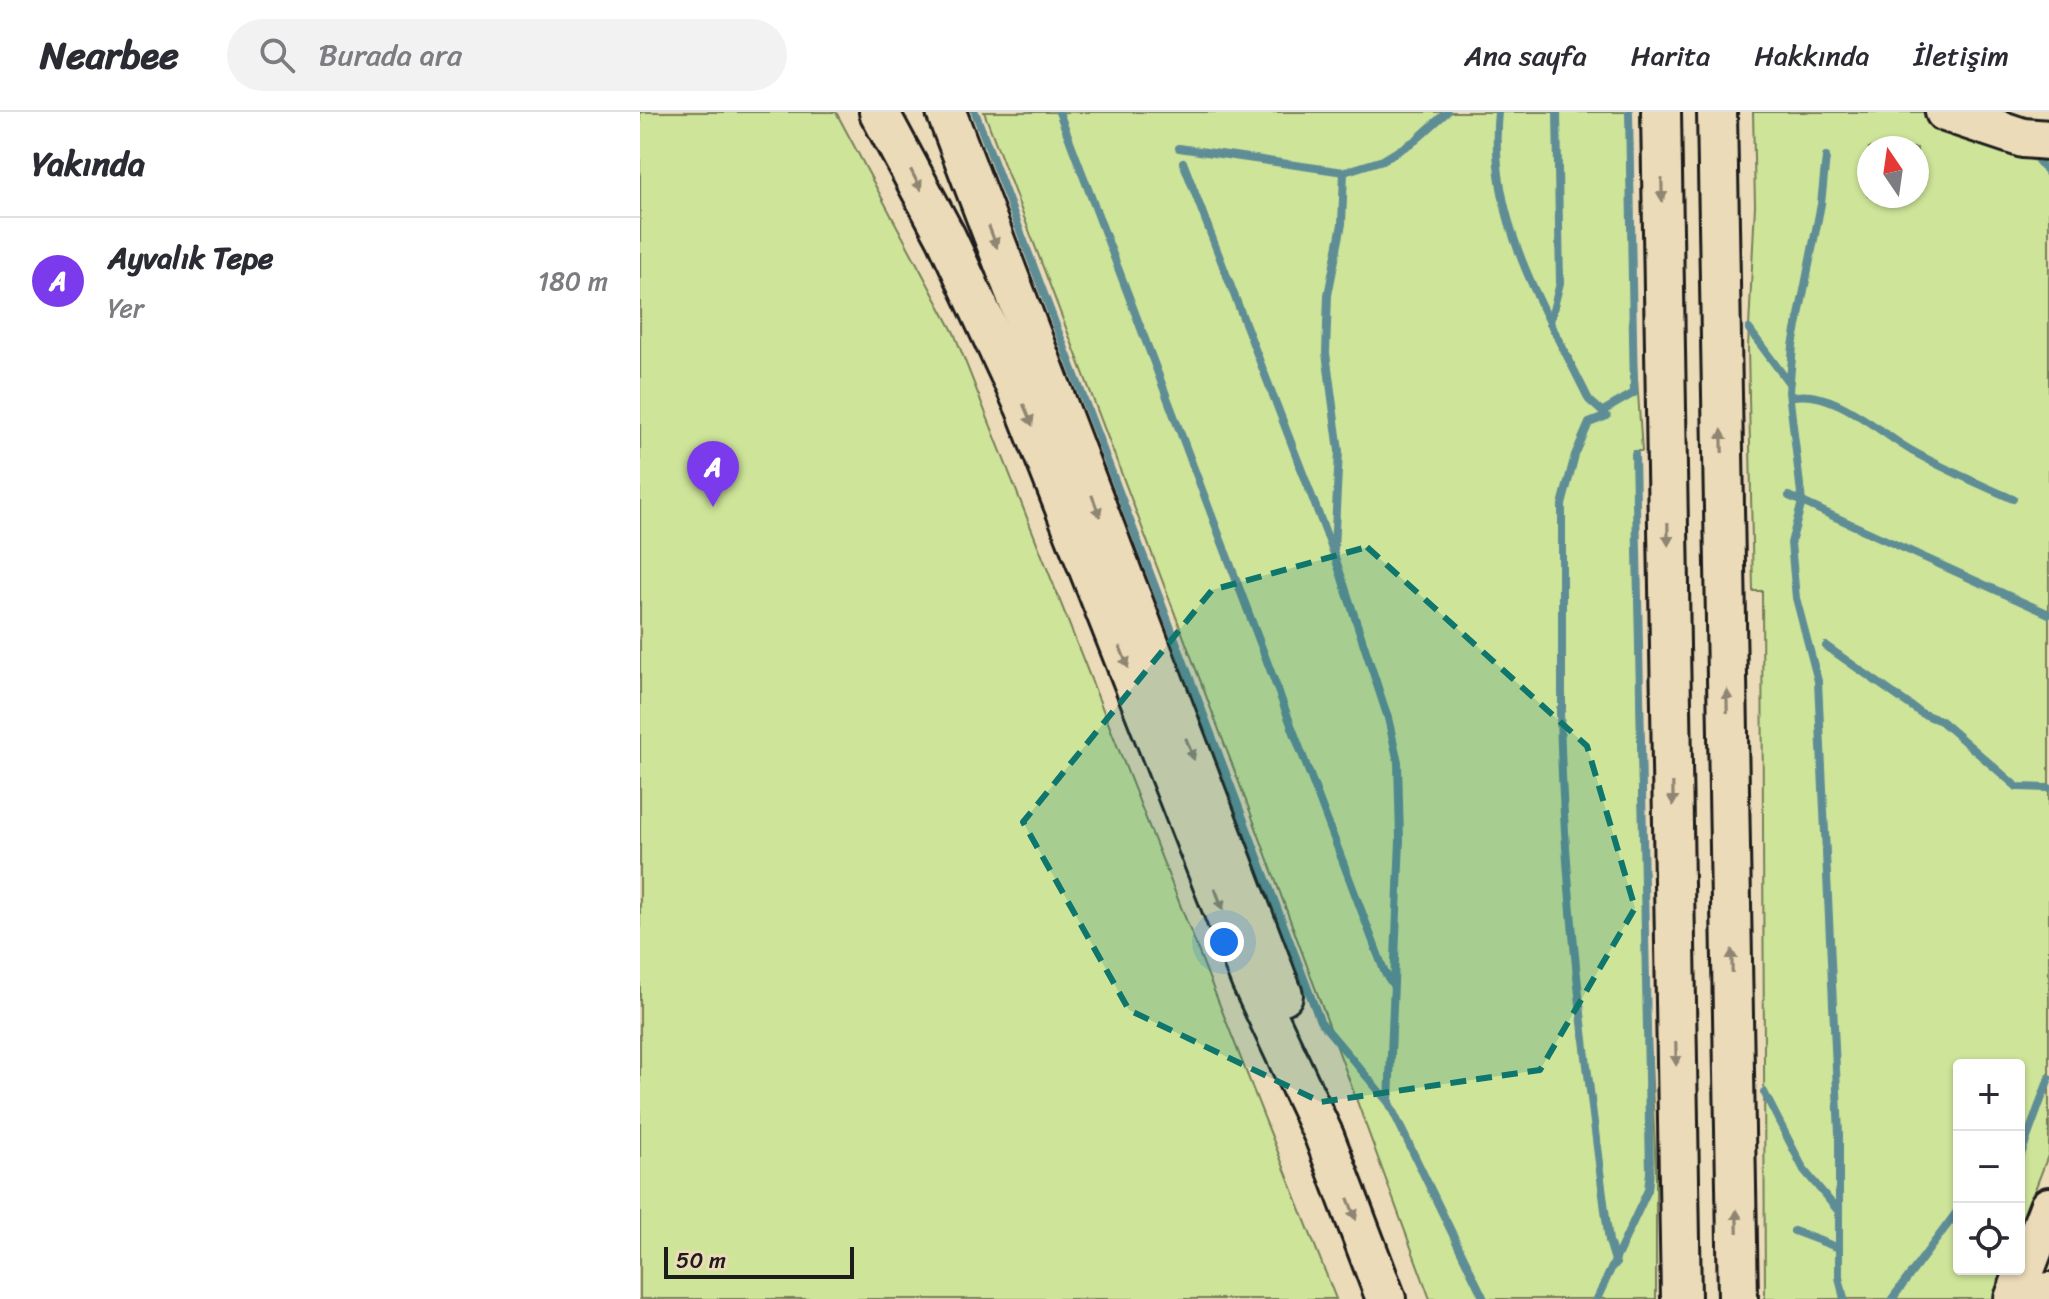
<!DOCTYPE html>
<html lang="tr">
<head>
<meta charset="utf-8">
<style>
	:root { --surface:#fff; --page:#f2f2f3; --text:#2b2b33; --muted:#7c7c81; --line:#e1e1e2; --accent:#7c3aed }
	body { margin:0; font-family:Sriracha,sans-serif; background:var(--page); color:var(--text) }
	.controls { position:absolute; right:24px; bottom:24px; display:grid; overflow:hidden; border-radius:8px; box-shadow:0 2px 6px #0004 }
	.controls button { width:72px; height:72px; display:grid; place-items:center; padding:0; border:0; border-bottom:2px solid var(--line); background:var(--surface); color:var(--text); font:40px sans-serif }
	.compass { position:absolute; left:1217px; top:24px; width:72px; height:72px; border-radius:50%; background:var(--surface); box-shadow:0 2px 6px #0004; rotate:347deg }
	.scale { position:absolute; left:24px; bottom:20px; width:190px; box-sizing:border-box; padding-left:8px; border:4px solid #1c1c1c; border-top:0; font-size:22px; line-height:28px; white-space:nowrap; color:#1c1c1c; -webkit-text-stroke:6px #ecdbb8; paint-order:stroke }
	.you { position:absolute; left:584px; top:830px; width:28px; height:28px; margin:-20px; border:6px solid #fff; border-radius:50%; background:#1a73e8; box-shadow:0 0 0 12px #1a73e833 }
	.badge { display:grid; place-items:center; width:52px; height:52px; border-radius:50%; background:var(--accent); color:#fff; font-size:26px; font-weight:700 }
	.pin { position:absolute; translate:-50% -66px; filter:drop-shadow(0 2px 4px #0008) }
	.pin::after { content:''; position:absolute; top:42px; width:28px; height:24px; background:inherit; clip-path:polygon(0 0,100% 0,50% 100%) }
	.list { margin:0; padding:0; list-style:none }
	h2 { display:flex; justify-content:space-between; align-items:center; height:104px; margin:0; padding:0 32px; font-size:34px }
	h2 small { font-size:26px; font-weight:400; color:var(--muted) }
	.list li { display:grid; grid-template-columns:52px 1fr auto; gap:24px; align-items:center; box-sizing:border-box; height:128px; padding:0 32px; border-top:2px solid var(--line) }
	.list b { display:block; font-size:30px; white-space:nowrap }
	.list p { margin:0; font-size:26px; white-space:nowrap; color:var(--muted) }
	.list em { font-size:26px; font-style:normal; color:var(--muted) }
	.icon { flex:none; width:44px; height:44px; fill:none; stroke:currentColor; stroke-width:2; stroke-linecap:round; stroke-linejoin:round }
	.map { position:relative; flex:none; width:1409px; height:1187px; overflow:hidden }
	header { display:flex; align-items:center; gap:48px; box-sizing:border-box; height:112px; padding:0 40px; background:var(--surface); border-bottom:2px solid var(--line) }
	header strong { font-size:38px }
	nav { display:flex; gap:44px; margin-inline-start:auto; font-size:28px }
	.search { width:560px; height:72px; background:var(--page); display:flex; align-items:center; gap:20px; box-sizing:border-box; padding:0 28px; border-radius:44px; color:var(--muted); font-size:30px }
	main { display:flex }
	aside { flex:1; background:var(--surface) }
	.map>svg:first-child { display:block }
	.green { fill:#cee499; stroke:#75805a; stroke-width:2; fill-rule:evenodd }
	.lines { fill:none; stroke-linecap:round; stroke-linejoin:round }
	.stream { stroke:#5e8d95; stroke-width:8 }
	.highway-casing { stroke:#1c1c1c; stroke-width:44 }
	.highway { stroke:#ecdbb8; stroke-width:38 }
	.oneway { fill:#8e8572 }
	.marked { fill:#0f766e; fill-opacity:0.2; stroke:#0f766e; stroke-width:6; stroke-dasharray:16 10; stroke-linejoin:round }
</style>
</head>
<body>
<header>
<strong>Nearbee</strong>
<div class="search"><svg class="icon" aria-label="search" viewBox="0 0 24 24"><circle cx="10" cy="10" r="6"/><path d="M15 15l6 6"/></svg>Burada ara</div>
<nav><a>Ana sayfa</a><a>Harita</a><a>Hakkında</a><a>İletişim</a></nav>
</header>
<main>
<aside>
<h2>Yakında<small></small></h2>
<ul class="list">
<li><span class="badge">A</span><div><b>Ayvalık Tepe</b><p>Yer</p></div><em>180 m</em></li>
</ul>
</aside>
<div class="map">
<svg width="1409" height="1187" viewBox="0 0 1409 1187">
	<rect width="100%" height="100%" fill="#ecdbb8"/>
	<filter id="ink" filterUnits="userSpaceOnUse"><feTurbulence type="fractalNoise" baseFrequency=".0125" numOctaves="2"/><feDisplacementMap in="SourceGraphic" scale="16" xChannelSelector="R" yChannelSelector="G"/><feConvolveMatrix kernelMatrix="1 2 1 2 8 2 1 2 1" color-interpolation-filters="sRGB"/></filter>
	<g filter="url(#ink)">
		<!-- green -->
		<g class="green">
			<polygon points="0,0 196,0 314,221 696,1187 0,1187"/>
			<polygon points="344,0 989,0 994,223 1002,339 993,339 999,677 1016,1062 1016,1187 790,1187 611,702"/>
			<path d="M1113,0h169l127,42v999l-30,78v-166h-60v204h45l-11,30h-228l-3,-708h-9l-5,-243 7,-143zM1229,36h48v48h-48z"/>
		</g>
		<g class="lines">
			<!-- stream -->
			<g class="stream">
				<polyline points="335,0 680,909 749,991 844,1187"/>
				<polyline points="419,0 745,861 753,873"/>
				<path d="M858,0c-11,108 46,195 91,288l18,16 -18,7 -14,32 -13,50v204"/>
				<polyline points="539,36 704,60 743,48 776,28 807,0"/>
				<polyline points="1389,44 1396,46 1409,62"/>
				<polyline points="1186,45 1181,92 1153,234 1149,280 1162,390 1151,431 1156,486 1178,569 1199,1022 1199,1165 1204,1187"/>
				<polyline points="543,50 694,442 748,606 758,650 760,728 749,990"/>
				<polyline points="910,210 920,171 917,0"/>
				<polyline points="1109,217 1149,271"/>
				<path d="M1150,285c43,-10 87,34 122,54 32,18 67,33 101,48"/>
				<polyline points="963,299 994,281 989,0"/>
				<polyline points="1149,384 1409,502"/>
				<polyline points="694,437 699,339 686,241 688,183 702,112 704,60"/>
				<polyline points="1186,534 1281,601 1301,609 1377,675 1409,676"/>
				<path d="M920,597c3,179 26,355 49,532l7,23"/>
				<polyline points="1124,980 1164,1058 1199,1100"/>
				<polyline points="1379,1048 1409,966"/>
				<polyline points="1154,1119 1199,1136"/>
				<polyline points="957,1187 1008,1078 1010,1060 995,342"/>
				<polyline points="1252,1187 1319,1097"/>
			</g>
			<!-- highway casing -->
			<g class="highway-casing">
				<g id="highway">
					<polyline points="239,0 306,125 385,295 611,869 684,1024 746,1187"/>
					<polyline points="306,0 643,883"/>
					<polyline points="1021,0 1041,1187"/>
					<polyline points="1077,0 1098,1187"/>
					<polyline points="1305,0 1383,26 1409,28"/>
					<polyline points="1374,1187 1409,1095"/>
					<polyline points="1406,1187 1409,1180"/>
				</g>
			</g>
			<!-- highway -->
			<use href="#highway" class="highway"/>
		</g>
		<!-- one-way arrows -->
		<defs><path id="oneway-solid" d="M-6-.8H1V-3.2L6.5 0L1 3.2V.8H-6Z" transform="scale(2)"/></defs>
		<g class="oneway">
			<use href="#oneway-solid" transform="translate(276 68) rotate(63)"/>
			<use href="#oneway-solid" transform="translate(1022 78) rotate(89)"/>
			<use href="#oneway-solid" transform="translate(353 125) rotate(69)"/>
			<use href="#oneway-solid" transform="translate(388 303) rotate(67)"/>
			<use href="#oneway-solid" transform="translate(1082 329) rotate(-91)"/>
			<use href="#oneway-solid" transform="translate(456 394) rotate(69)"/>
			<use href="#oneway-solid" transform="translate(1028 422) rotate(89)"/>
			<use href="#oneway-solid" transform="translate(484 545) rotate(69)"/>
			<use href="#oneway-solid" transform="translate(1087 589) rotate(-91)"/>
			<use href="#oneway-solid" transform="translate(550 637) rotate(69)"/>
			<use href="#oneway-solid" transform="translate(1033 682) rotate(89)"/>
			<use href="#oneway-solid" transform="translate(579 787) rotate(69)"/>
			<use href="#oneway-solid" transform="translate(1092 849) rotate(-91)"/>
			<use href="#oneway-solid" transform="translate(1036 942) rotate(89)"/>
			<use href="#oneway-solid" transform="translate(712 1097) rotate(69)"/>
			<use href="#oneway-solid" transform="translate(1097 1109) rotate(-91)"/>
		</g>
	</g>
	<!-- marked area -->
	<path class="marked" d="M727,435l220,199 48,162 -95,162 -219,32 -192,-92 -106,-188 189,-232z"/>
</svg>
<div class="controls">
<button>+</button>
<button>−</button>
<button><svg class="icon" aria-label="locate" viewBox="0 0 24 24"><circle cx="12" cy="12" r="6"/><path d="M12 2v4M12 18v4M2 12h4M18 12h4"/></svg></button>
</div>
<svg class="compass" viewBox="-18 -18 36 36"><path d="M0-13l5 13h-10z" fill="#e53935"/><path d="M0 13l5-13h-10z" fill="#7c7c81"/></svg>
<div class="scale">50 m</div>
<div class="you"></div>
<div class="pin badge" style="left:73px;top:395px">A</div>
</div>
</main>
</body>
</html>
